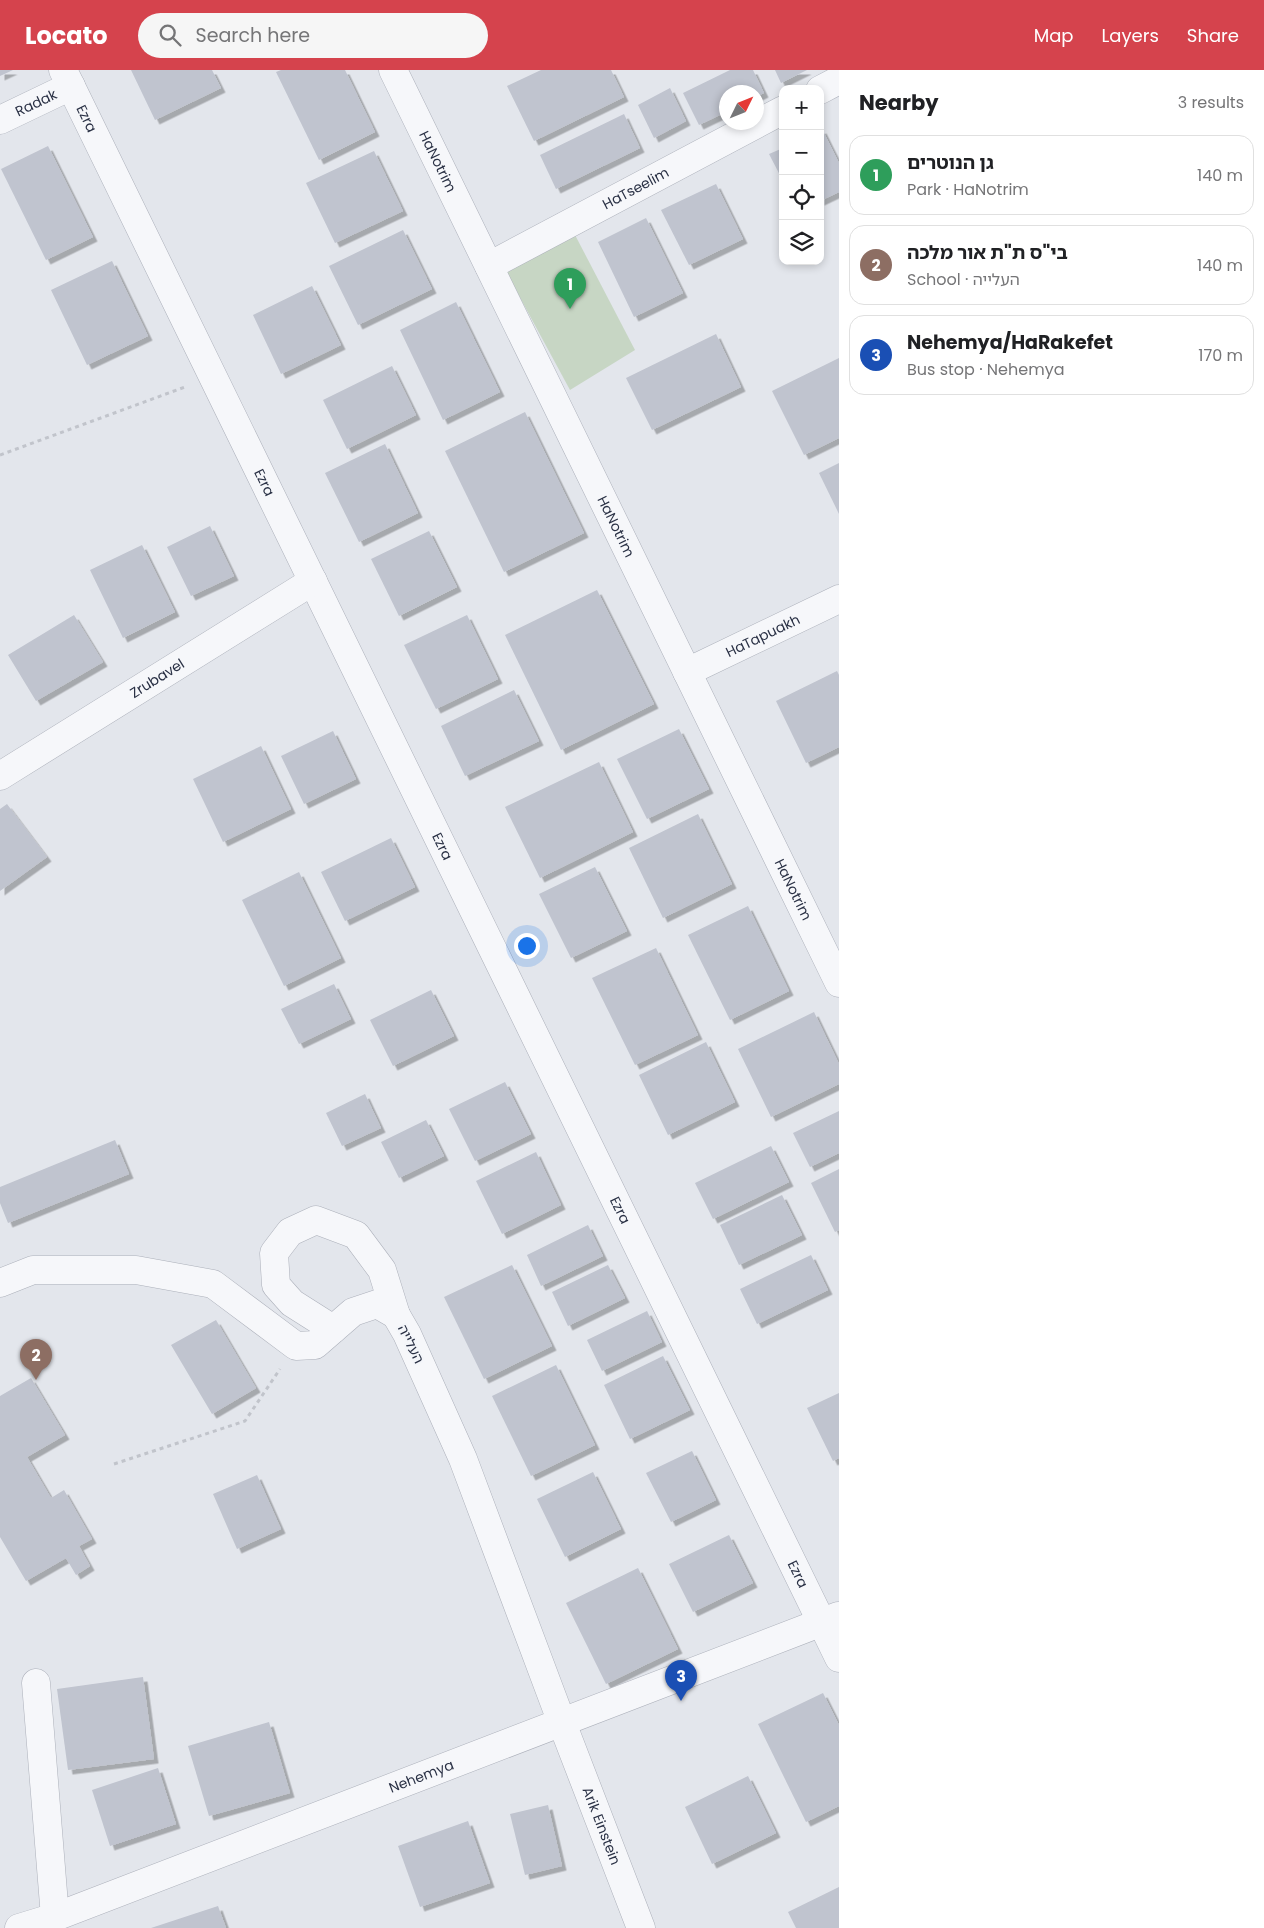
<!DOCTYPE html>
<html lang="en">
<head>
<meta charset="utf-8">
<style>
	:root { --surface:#fff; --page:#f6f6f6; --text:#202124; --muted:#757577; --line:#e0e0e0; --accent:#d5434d }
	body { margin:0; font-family:Poppins,"Noto Sans Hebrew",sans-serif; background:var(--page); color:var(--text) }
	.controls { position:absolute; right:15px; top:15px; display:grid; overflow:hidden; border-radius:10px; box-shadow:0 2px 8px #0003 }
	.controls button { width:45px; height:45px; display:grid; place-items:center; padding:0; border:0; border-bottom:1px solid var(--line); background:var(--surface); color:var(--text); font:25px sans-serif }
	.compass { position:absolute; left:719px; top:15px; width:45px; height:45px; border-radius:50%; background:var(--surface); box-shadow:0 2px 8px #0003; rotate:47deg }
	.you { position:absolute; left:526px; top:875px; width:18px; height:18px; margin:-12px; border:4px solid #fff; border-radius:50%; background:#1a73e8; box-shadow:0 0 0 8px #1a73e833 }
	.badge { display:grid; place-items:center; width:32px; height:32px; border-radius:50%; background:var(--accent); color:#fff; font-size:16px; font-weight:700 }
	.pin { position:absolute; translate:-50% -41px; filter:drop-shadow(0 1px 2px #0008) }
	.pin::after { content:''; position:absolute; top:26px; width:18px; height:15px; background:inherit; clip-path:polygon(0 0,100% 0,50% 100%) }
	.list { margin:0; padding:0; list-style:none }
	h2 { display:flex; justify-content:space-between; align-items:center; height:65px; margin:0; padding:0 20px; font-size:21px }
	h2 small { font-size:16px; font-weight:400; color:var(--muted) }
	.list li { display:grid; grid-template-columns:32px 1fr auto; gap:15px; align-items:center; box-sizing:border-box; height:80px; margin:0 10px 10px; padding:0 10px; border:1px solid var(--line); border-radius:15px }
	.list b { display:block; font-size:19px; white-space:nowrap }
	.list p { margin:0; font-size:16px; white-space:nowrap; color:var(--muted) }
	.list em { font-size:16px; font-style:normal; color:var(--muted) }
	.icon { flex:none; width:28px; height:28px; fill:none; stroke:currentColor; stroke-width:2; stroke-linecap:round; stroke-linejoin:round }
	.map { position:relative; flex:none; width:839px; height:1858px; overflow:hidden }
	header { display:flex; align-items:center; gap:30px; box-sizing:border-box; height:70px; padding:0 25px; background:var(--accent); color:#fff }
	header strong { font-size:24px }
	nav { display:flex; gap:28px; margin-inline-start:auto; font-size:18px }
	.search { width:350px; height:45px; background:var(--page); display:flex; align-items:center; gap:12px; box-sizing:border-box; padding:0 18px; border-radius:28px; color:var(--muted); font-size:19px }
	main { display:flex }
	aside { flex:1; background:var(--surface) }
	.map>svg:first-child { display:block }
	.green { fill:#c7d6c4 }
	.building { fill:#c0c4cf; filter:url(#shadow) }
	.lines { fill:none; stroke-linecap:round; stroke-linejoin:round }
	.minor-casing { stroke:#acb0ba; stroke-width:29 }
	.path { stroke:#c1c4cb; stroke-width:3; stroke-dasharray:4 4; stroke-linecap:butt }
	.minor { stroke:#f6f7fa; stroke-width:28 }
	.labels { text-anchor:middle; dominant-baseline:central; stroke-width:4; stroke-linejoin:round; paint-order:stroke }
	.street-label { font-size:14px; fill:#2a3145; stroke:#f3f5f9 }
</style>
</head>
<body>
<header>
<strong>Locato</strong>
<div class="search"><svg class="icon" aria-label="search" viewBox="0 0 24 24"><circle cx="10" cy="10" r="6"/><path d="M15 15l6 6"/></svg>Search here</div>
<nav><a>Map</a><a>Layers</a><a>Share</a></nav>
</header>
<main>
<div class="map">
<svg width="839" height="1858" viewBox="0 0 839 1858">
	<defs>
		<filter id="shadow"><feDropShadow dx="4.5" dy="4.5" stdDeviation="0" flood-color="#0004"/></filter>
	</defs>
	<rect width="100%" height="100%" fill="#e3e6ec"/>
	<!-- green -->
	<polygon class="green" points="574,163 635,280 570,320 504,198"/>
	<!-- building -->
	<g class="building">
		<polygon points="0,0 13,0 0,6"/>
		<polygon points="131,0 212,0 221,18 155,50"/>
		<polygon points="281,0 345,0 375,62 319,90 276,2"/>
		<polygon points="541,0 611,0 624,27 534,71 507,16"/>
		<polygon points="730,0 753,0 764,23 756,27 756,22 726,22 726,42 699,55 683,23"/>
		<polygon points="775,0 807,0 781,13"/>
		<polygon points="670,18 686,51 654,68 638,35"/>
		<polygon points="624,44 640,78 556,119 540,85"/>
		<polygon points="822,59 839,93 839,122 820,131 820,60"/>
		<polygon points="48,76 93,167 46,190 1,99"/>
		<polygon points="783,78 783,111 769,84"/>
		<polygon points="374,81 403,141 335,173 306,113"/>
		<polygon points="716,114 743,169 689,195 661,140"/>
		<polygon points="646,148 683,223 634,247 598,172"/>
		<polygon points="403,160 432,219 358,255 329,196"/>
		<polygon points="112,191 148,266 87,295 51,220"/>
		<polygon points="312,216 341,275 281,304 253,245"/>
		<polygon points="456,232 500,322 443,350 400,260"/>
		<polygon points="716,264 741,317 652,360 626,308"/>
		<polygon points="839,288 839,368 804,385 772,321"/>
		<polygon points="392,296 416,345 347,379 323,330"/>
		<polygon points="525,342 584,463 504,502 445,381"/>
		<polygon points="385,374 418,443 359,472 325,403"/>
		<polygon points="839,393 839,444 819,403"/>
		<polygon points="210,456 234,506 191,526 167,477"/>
		<polygon points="429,461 457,517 399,546 371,489"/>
		<polygon points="142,475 175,542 123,568 90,500"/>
		<polygon points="597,520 654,634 561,680 505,565"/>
		<polygon points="74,545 103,592 36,631 8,585"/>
		<polygon points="467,545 498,609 436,639 404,575"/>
		<polygon points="837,601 839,605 839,677 806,693 776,631"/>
		<polygon points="514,620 539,671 465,706 441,656"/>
		<polygon points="679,659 709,719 647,749 617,689"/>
		<polygon points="333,661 356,709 304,734 281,686"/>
		<polygon points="261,676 291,739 223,772 193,709"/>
		<polygon points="599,692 633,762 540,808 505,737"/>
		<polygon points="7,734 47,787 0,821 0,739"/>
		<polygon points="698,744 732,814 663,848 629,778"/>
		<polygon points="391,768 415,817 345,851 321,802"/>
		<polygon points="595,797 627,861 571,888 539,824"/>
		<polygon points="299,802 341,888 284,916 242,830"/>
		<polygon points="748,836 789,921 730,950 688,865"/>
		<polygon points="656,878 698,965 635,995 592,908"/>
		<polygon points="334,914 351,949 299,974 281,939"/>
		<polygon points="431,920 454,966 393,996 370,950"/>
		<polygon points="814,942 839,994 839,1014 771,1047 738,979"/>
		<polygon points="706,972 735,1032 668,1065 639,1005"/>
		<polygon points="505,1012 531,1064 475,1091 449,1039"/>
		<polygon points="365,1024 381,1058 342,1076 326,1043"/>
		<polygon points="839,1041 839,1083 810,1097 793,1063"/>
		<polygon points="426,1050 444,1086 399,1108 381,1072"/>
		<polygon points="115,1070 129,1104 8,1153 0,1133 0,1117"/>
		<polygon points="771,1076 789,1112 713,1149 695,1113"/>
		<polygon points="536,1082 561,1135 502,1164 476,1111"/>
		<polygon points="839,1099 839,1160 835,1162 811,1113"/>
		<polygon points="782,1125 802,1165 739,1195 720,1155"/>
		<polygon points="588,1155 603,1186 541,1216 527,1185"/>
		<polygon points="811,1185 828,1220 757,1254 740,1219"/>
		<polygon points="512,1195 552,1276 484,1309 444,1227"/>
		<polygon points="608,1195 625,1228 568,1256 552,1222"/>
		<polygon points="647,1241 662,1272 602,1301 587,1270"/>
		<polygon points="216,1250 256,1318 212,1344 171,1275"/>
		<polygon points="663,1286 690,1340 630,1369 604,1315"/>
		<polygon points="556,1295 595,1375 531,1406 492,1326"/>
		<polygon points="31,1308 65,1365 27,1387 51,1428 64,1420 92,1469 79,1476 90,1496 76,1505 66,1488 26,1511 0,1467 0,1326"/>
		<polygon points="839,1323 839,1388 833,1391 807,1338"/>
		<polygon points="692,1381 716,1430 671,1452 646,1403"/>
		<polygon points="593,1402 621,1459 565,1487 537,1429"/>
		<polygon points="257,1405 281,1459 237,1479 213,1424"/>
		<polygon points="729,1465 753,1513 693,1542 669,1494"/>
		<polygon points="638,1498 678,1579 606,1614 566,1533"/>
		<polygon points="143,1607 154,1689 68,1700 57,1619"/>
		<polygon points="823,1623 839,1655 839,1736 806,1752 758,1654"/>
		<polygon points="269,1652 290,1723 209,1746 188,1676"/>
		<polygon points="158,1698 176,1754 110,1776 92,1720"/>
		<polygon points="748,1706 776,1763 712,1794 685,1737"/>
		<polygon points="548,1735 562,1796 525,1805 510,1744"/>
		<polygon points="468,1751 490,1813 420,1837 398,1776"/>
		<polygon points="839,1817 839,1858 796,1858 788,1842"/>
		<polygon points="218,1836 226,1858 151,1858"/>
	</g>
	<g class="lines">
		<!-- minor casing -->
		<g class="minor-casing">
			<g id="minor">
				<path id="s1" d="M63,0l776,1588"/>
				<path id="s2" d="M393,0l446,913"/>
				<polyline points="820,20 839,10"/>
				<path id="s3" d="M0,50l71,-34"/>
				<path id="s4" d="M489,196l294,-156"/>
				<path id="s5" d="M687,602l152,-73"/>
				<path id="s6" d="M0,706l313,-195"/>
				<path id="s7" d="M0,1213l33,-13h103l77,14 83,62 19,-1 38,-33 24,-8 19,11 11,19 56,125 99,264 79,205"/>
				<polyline points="333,1259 292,1233 276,1215 274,1183 290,1162 316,1150 356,1165 382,1200 396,1245"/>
				<polyline points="36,1613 55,1847"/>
				<path id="s8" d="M19,1858l36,-11 783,-301"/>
			</g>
		</g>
		<!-- path -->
		<g class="path">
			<polyline points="0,385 185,317"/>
			<polyline points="114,1394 245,1351 280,1299"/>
		</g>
		<!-- minor -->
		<use href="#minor" class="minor"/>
	</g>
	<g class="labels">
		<!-- street labels -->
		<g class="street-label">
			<text stroke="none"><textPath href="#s3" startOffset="40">Radak</textPath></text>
			<text stroke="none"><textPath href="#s1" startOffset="54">Ezra</textPath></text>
			<text stroke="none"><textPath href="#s2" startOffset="102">HaNotrim</textPath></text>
			<text stroke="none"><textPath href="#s4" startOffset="166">HaTseelim</textPath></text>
			<text stroke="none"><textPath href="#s1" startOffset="459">Ezra</textPath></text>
			<text stroke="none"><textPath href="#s2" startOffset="508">HaNotrim</textPath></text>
			<text stroke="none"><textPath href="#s5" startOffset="84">HaTapuakh</textPath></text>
			<text stroke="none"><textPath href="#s6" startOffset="185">Zrubavel</textPath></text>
			<text stroke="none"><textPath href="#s1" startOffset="864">Ezra</textPath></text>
			<text stroke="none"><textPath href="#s2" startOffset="912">HaNotrim</textPath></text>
			<text stroke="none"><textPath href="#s1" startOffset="1269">Ezra</textPath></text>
			<text transform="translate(411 1274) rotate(64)">העלייה</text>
			<text stroke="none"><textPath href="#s1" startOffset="1674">Ezra</textPath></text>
			<text stroke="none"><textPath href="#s8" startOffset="430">Nehemya</textPath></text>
			<text stroke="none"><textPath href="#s7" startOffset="988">Arik Einstein</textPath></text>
		</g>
	</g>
</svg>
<div class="controls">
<button>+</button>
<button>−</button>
<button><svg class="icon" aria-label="locate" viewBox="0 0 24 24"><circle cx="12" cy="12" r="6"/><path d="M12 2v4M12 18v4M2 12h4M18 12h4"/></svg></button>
<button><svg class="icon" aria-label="layers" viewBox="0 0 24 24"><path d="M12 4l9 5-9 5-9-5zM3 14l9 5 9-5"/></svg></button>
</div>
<svg class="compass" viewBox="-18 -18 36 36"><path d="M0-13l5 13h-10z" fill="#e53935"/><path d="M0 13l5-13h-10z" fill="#757577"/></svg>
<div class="you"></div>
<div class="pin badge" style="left:570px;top:239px;background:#2e9e5b">1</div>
<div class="pin badge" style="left:36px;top:1310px;background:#8d6e63">2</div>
<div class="pin badge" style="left:681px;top:1631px;background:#1a4fb4">3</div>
</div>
<aside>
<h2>Nearby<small>3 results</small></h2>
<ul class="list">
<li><span class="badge" style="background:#2e9e5b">1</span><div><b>גן הנוטרים</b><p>Park · HaNotrim</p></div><em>140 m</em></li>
<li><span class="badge" style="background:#8d6e63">2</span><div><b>בי&quot;ס ת&quot;ת אור מלכה</b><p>School · העלייה</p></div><em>140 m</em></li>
<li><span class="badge" style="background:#1a4fb4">3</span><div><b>Nehemya/HaRakefet</b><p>Bus stop · Nehemya</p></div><em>170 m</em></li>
</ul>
</aside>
</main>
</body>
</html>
